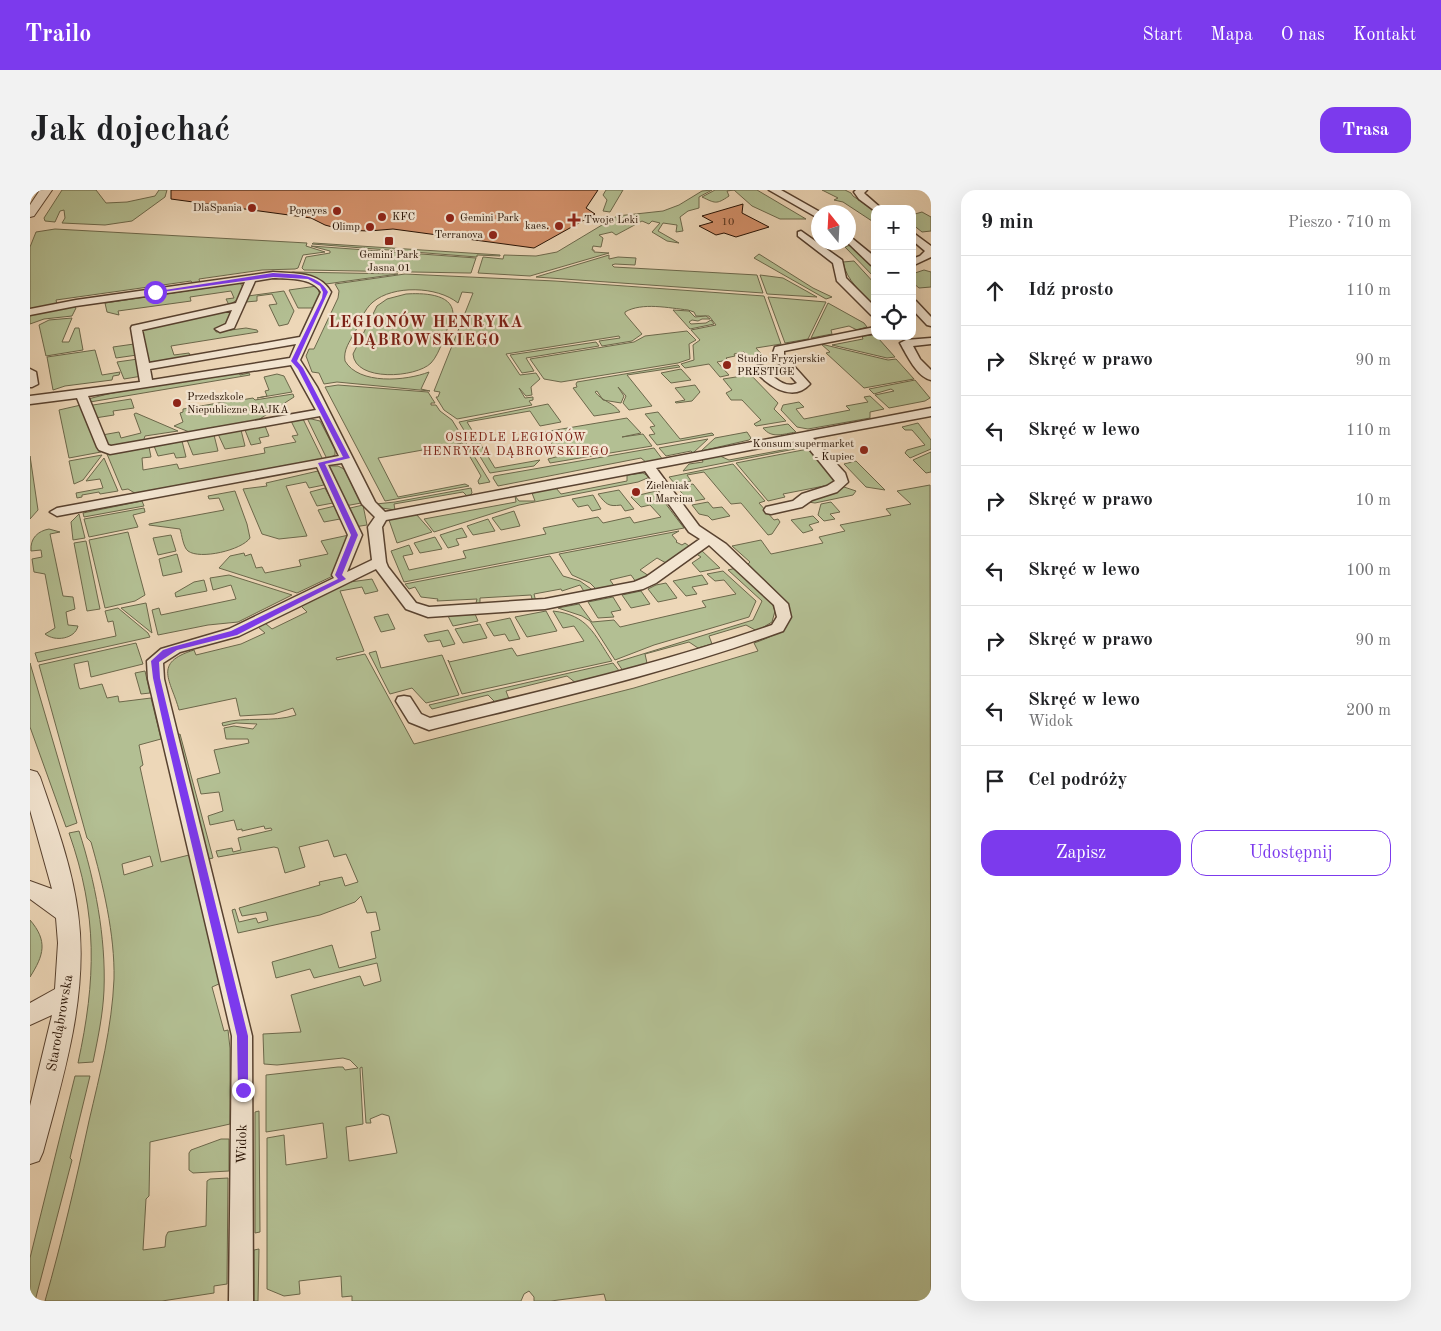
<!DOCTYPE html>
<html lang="pl">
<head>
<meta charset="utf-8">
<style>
	:root { --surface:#fff; --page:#f2f2f2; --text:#202124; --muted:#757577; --line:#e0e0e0; --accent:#7c3aed }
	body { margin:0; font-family:"Old Standard TT",serif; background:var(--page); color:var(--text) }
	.controls { position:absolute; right:15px; top:15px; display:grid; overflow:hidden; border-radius:10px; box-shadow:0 5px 20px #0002 }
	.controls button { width:45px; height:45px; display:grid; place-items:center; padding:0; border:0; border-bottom:1px solid var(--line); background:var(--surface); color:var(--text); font:25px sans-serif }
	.compass { position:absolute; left:781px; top:15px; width:45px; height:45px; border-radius:50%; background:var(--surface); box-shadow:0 5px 20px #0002; rotate:342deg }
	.stop { position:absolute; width:15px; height:15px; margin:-11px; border:4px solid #7c3aed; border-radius:50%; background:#fff }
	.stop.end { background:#7c3aed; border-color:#fff; box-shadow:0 1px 5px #0008 }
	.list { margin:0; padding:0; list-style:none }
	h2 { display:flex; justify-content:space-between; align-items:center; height:65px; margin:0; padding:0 20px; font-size:21px }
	h2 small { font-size:16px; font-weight:400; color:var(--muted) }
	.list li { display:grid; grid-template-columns:32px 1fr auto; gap:15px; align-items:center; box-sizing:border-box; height:70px; padding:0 20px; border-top:1px solid var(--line) }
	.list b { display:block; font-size:19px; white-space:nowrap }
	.list p { margin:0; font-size:16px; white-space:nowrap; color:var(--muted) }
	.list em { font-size:16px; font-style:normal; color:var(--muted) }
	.actions { display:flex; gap:10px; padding:15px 20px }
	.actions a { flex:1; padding:11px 0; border:1px solid var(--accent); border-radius:15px; text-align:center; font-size:18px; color:var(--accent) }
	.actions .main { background:var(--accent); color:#fff }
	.icon { flex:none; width:28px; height:28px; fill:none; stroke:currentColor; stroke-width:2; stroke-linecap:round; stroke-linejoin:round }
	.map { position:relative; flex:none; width:901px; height:1111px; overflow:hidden; border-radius:15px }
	header { display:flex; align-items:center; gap:30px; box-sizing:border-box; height:70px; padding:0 25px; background:var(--accent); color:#fff }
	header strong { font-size:24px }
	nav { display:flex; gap:28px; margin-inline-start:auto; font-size:18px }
	.intro { display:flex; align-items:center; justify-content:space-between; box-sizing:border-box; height:120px; padding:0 30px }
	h1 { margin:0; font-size:35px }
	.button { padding:12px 22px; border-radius:15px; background:var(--accent); color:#fff; font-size:18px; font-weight:700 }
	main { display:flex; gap:30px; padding:0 30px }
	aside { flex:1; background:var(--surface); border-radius:15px; box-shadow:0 5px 20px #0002 }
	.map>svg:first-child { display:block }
	.green { fill:#b3bf93; stroke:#6c684b; fill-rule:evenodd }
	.building { fill:#d4916b; stroke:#261103 }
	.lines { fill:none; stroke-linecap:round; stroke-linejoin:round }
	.minor-casing { stroke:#584230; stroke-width:3 }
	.tertiary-casing { stroke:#584230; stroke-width:2 }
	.minor { fill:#f3e5d1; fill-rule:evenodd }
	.tertiary { fill:#f3e5d1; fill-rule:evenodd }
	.route { fill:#7c3aed }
	.poi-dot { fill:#8f2418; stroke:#f3e5d1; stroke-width:2 }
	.labels { text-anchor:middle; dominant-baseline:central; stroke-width:4.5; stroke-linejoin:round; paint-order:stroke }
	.far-poi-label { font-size:11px; fill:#261103; stroke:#f3e5d1; text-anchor:end }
	.number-label { font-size:11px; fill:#52311d }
	.far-neighbourhood-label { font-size:12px; letter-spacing:1px; fill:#7a1f14; stroke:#f3e5d1 }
	.street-label { font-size:14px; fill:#261103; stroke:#f3e5d1 }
	.far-district-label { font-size:16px; font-weight:bold; letter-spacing:1px; fill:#7a1f14; stroke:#f3e5d1 }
</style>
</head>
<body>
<header>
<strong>Trailo</strong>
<nav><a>Start</a><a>Mapa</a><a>O nas</a><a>Kontakt</a></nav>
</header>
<div class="intro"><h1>Jak dojechać</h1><a class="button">Trasa</a></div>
<main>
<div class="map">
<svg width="901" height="1111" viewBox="0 0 901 1111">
	<rect width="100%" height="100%" fill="#edd7b8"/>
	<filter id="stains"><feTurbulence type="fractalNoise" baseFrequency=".004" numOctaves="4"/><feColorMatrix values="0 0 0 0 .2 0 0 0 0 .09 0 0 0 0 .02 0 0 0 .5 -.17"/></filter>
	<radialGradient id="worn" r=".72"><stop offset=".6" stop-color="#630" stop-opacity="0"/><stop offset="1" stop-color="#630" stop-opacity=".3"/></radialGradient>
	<!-- green -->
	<g class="green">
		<polygon points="32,0 66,0 76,13 97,12 125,6 129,0 137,0 135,7 102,31 75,35 32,33 35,28 34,20 30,21 25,32 15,31 14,28"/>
		<polygon points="576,0 593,0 580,22 573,21 577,10 573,5"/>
		<polygon points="682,0 669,7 669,18 658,21 650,27 653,41 646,42 647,35 633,33 628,41 649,53 637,51 622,42 630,33 622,31 619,34 612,31 586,45 582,42 569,45 573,48 571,57 563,56 562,60 564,60 564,62 579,63 500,86 448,83 453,67 473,69 474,65 506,66 527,62 587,26 633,21 649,15 672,1"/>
		<path d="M685,0h42l49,29h-26l-28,-13 -18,-16 -7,1 2,5c-13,9 -14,7 -27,1z"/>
		<polygon points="792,0 815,0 821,3 823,6 845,21 845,33 813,12 804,10 808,8"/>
		<polygon points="892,22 901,27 901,41 892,42 882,34 882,23 885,24"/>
		<polygon points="25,39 277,53 276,56 295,62 273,65 268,78 265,79 232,80 169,89 170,93 163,94 161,91 26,110 27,114 0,119 0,57 6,42"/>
		<polygon points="282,54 283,53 470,65 470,66 447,65 447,67"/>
		<polygon points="820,55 845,80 845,88 815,57"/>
		<polygon points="281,56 446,68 441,83 438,83 274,80 272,78 276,67 300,63 300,61"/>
		<polygon points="729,64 783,98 802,107 796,109 724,68"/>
		<polygon points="579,65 579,69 588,67 606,68 605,75 585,74 582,75 584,77 727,85 733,103 506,87"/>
		<path d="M824,71l21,23v23c-12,-13 -29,-27 -32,-45z"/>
		<polygon points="894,80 901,82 901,97 889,98 882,92 882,84"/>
		<polygon points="259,83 263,82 368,84 296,94 284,87"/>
		<path d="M375,84l150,7 209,15 17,48 -25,4 8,9 -14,2 -6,-7 -10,2 1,2 -9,2 2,2 -11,2 12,13 -9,2 -11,-13 -24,4 -4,-4 13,-4 -1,-15 7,-5 -9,-10 25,-5 -7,-9h-13l-2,-4 -6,-2c-19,-2 -46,-8 -63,2v2l17,20 -10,7 -30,5 -3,-5 21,-3 -1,-2 -113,18 14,21 16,-2 4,6 -9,8 1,8 -6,1 -7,-8 6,10 8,-1v3l-4,1 3,4 -75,14 -13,-9 -8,-13h2l2,-5 -6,-1 39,-98 -11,-1 -4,11c-21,-17 -65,-18 -85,-1 -9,7 -13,21 -18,30 -5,9 -12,18 -10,29 14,24 61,20 84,11l-8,17 9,2 -93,-9 -13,2 -5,-11 -7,-1 -6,-16 3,-7h5l24,-51 1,-7 -4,-7z"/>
		<polygon points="730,85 753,88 787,107 737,104"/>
		<polygon points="210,93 213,97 207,110 199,115 196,109 204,108 201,101 160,107 161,111 88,121 89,125 77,122 75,113"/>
		<polygon points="287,96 290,105 284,118 268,118 259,100"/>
		<polygon points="254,101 264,121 258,134 249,136 239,115 247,114 242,104 227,106 227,111 216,112 218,106"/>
		<path d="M376,104c15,-1 46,-1 47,19 -5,13 -13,41 -22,50 -15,15 -76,19 -78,-9l24,-48 10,-7z"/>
		<polygon points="738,107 796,112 778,149 755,153"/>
		<polygon points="798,113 834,133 837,137 827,140 819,136 801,140 802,144 781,148"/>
		<polygon points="43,116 46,118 42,126 14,129 0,134 0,125"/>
		<polygon points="200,119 204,120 197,134 185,139 186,142 216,138 227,140 228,142 141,156 144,165 159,163 161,167 117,174 109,141"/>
		<polygon points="643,120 659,121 665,127 676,126 680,129 672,129 668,131 662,130 659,132 661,134 676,133 681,130 684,134 660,139"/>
		<polygon points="42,128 32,152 39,152 45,138 49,138 53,160 16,166 9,135 19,130"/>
		<polygon points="657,141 666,150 659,154 660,169 648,173 531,192 514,189 500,169 604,152 615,146"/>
		<polygon points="843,145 848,148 865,167 857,168 802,155 833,149 832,146"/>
		<polygon points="566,152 569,156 496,168 504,181 492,183 480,165"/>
		<polygon points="104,154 107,165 86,168 83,157"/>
		<polygon points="791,154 858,170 866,169 884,189 834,198 796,163 800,162"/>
		<polygon points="65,160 72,185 90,182 89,185 83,186 82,190 35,196 23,200 17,167"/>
		<polygon points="108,169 112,186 94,189 87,172"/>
		<path d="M648,175l2,2 -53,8 25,31 -23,4 -6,-7 3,-7 -8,-9 6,9 -3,7 -18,-3 -6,-9 -2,1c8,10 18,10 25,20l-26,4 -21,-28 4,-1 -1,-3 1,-2z"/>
		<polygon points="651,179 661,190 641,193 631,183"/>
		<polygon points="717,181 748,213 744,219 756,231 726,236 724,234 731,230 712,210 701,210 696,203 702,200 693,189 706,187"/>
		<polygon points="209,182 210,185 219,183 220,185 60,212 58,209 82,203"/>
		<polygon points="247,184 254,186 262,202 227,208 237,206 235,201 239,200 234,187"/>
		<polygon points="885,190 900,208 895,211 859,218 845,205 864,201 861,199 844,204 839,199"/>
		<polygon points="308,195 398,202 405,213 401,213 401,215 406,215 410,221 422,230 460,292 449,294 448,291 451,286 432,253 348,268 368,307 435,294 439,296 355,311 295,197"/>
		<polygon points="665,195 670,202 662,211 646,213 645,212 655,210 645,198"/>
		<polygon points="263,204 264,207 225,232 162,243 144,236 153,232 150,223 153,222 153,219 200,211 199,208 204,207 205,211 223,208 225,210"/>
		<polygon points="840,206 854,219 840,222 840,228 778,239 767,237 751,220 753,215 769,212 774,217 766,219 774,229 820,220 816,216 838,212 834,207"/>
		<polygon points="101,209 104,218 83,221 84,225 65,228 60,218 63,215"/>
		<polygon points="518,214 531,232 510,236 500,221 437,232 465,278 510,270 504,276 460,283 429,232"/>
		<polygon points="51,215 71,262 39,268 29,220"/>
		<polygon points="628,222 650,249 682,243 684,245 627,255 619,245 625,244 620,237 625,236 615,224"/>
		<polygon points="106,223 148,241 115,246 113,252 85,257 76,254 72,245 89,242 91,248 111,243 104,224"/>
		<polygon points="277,228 290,231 305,260 305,265 297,269"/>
		<polygon points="597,228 611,243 592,247 613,244 622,256 520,273 518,269 530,266 514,242"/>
		<polygon points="273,229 293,270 108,305 98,299 92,300 77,264 119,257 121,267 112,268 113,280 147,274 149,279 235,263 234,258 266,252 262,246 268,245 261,231"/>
		<polygon points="888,233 901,250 901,259 880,268 875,263 877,260 895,255 882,240 875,240 872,237"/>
		<path d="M758,234l8,8c-13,2 -24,7 -33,-4z"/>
		<polygon points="235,236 239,246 229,248 231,253 221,255 215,240"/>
		<polygon points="211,240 215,256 195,259 188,244"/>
		<polygon points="717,242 721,248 719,250 671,261 685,248"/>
		<polygon points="184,245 188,261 163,265 157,250"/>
		<polygon points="678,249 663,263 661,261 636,266 629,258"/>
		<polygon points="152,251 156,267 146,268 144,263 128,266 124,256"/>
		<polygon points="768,251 780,256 653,281 659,274 673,272 672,269 690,266 699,270 758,259 758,253"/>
		<polygon points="624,258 633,270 617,273 611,268 468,296 463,288 464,286"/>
		<polygon points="778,259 806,291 798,298 794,296 753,304 755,307 738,311 706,273"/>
		<polygon points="901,262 901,282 896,283 883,270"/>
		<polygon points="72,265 53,290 44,294 39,271"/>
		<polygon points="0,266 8,320 0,329"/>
		<polygon points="74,268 88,301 70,304 69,302 52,305 52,307 47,308 46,303 73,298 70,289 56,291"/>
		<polygon points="826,271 855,300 836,297 814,274"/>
		<polygon points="703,274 735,311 729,313 744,330 748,329 750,332 742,344 738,345 711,313 701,314 674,282 657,285 661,291 645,294 639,287"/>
		<polygon points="299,276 308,276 314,279 331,313 315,316 297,281"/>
		<polygon points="288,281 294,295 279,298 276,292 256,296 277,346 249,349 232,344 213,299 237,296 236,293"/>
		<polygon points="613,283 620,287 608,292 489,315 404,342 394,329 486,312 485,306 489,311 505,311 502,303 526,298 531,304 597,291 597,285"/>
		<polygon points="663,294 675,309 659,312 647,297"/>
		<path d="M900,295l1,816h-325l-2,-7 -53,7h-17v-4l-5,-6 -5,3 -3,7h-169v-5l-10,1 -1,-21 -42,5 1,13 -16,2 -17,-7v-151l17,-3 2,30 41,-7 -4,-35 -57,9v-57l72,-8h5l2,3 13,-2 -8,-8 -7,-2 -66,7 -13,-1 -1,-30 38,-2 -10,-37 69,-19 4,10 17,-5 -4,-18 -63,15 -4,-9 -34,9 -4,-16 60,-17 7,23 37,-10 -5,-26 9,-2 -4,-18 -9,1 -6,-17 -6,6 -35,13 -82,18 -6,-23 3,-1 4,13 17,-4 2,5 10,-3 -2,-8 -24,4 -3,-8 81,-23 -1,-3 23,-5 3,9 13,-4 -12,-28 -12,3 -6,-17 -29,7 6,20 -20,6 -7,-25 -4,-1 -56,10 -2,-6 16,-3 1,4 8,-2 -3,-12 34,-8 -1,-2 -6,1 -1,-3 -22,5v-2l-5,1 -3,-10 -24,5 -2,-9 15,-5 -4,-19 -18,2 -4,-15 23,-6 -6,-23 35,-7 -1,-4h-22l-2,-11 10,-2 19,3 4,-5 -21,-1 -13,3 -1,-3c24,-7 50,0 74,-8l-3,-7 -19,6 -34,2 -4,-18 -57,12c-8,-30 -27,-47 15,-60l2,5 45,-11 24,-11 -7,-6 7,-4 7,6 35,-17 -6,-6 49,-24 22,-3 6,12 -13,3 -3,-7 -22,4 24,60 -28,7 1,2 28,-6 49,90 220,-56 124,-37 -4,-8c66,-22 25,-49 -7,-78l3,-3 -18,-16 29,-6 10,14 52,-11 -4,-6 26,-6 -5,-6 51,-10 -5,-6 25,-5 -14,-13zM332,877l4,56h5l-1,-4 12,-5 7,2 8,37 -48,8 -3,-34 17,-3 -3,-56z"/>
		<path d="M814,297l12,4 -3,4 -38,8 -7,-1c12,-7 26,-6 36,-15z"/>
		<polygon points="295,298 303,313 287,316 280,302"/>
		<polygon points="441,298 442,303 438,307 433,302 364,314 365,320 352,318 346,314 365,312"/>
		<path d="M589,300l15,19 -9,2 -4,-6c-13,2 -15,-1 -23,-11z"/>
		<path d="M205,301l12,33 3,14c-8,12 -50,22 -62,13 -5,-4 -6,-16 -8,-22l-31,-4v-1l75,-14 -5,-12 -10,1 -1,-3z"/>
		<polygon points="626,301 654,338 374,392 361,361 379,355 383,364 373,366 379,380 436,368 433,361 516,344 513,338 568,327 573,333 600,327 604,333 631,327 620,315 611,317 601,307"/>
		<polygon points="563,305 571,319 562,321 558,315 548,317 542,309"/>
		<polygon points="112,311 114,316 54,327 53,323"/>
		<polygon points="678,312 683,318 692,317 700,326 682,330 678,326 669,324 662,315"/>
		<polygon points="801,312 810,322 800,324 805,329 794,331 788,325 791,314"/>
		<polygon points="333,315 337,335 324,337 316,319"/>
		<polygon points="305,316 310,329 294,332 288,320"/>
		<polygon points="114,318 115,322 103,325 108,337 59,347 54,329"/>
		<polygon points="484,321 490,336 471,340 462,328"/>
		<polygon points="49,324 55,348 43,350 41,332"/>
		<polygon points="386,324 402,342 367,353 359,330"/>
		<polygon points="783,326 789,332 779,335 783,340 773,343 761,330"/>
		<polygon points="458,329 465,341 443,345 437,336"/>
		<polygon points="432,338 437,347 426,349 429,355 418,358 410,345"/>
		<path d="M19,339l11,3 -10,2 13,62 10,1 2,12 -9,3 2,13 10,1c-3,13 -23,16 -33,8l10,-6 -10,-54 -11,-2 -2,-13 10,-2 -1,-7 -10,1c-1,-13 7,-20 18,-22z"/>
		<polygon points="649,341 642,345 647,351 646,352 652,355 655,353 659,356 636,373 627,368 610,380 619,386 606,392 601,385 580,390 585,397 567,400 560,393 542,385 529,364"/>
		<polygon points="98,342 115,405 105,411 75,418 59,350"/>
		<polygon points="141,345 146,361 128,365 123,348"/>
		<polygon points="319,345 305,385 267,403 189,378 200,366 214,363 215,366 221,364 226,378 232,377 235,383 271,376 269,370 298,364 291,351"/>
		<polygon points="405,347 412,359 390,363 384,353"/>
		<polygon points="56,351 70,419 57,421 44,353"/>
		<polygon points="670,359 690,378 670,382 662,373 671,367 665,363"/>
		<polygon points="147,364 152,382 133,386 129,369"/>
		<polygon points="520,366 533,386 550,391 564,401 555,403 550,395 532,401 531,399 504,404 506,412 503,413 501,405 450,408 450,417 445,417 447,409 407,411 408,409 391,407 385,397 379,399 375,394"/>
		<polygon points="706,378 742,413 745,421 742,432 727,441 716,435 679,446 682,454 668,458 659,452 615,464 617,473 593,481 587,472 723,430 732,411 698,380"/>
		<polygon points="693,381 726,411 719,427 624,455 585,470 560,431 552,426 528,418 549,414 562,432 584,430 590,437 676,417 672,411 706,404 694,390 685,391 677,384"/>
		<polygon points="199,385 262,405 208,432 178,435 128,445 122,420 129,418 131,425 206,409 201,395 183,400 180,388"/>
		<polygon points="672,385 678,394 662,397 667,404 656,406 643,391"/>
		<polygon points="174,390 177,401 146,407 145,403 164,392"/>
		<polygon points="636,393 647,408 628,412 618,399 626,395"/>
		<polygon points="611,401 620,414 601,418 592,405"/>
		<polygon points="583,407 591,420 581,422 584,427 568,428 558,412"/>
		<polygon points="116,413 122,443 91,418"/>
		<polygon points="88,418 118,443 120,447 8,472 5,463 86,446 83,431 78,432 75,421"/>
		<polygon points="516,421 527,441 497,447 485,427"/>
		<path d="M523,421c35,4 41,23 59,50l-150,33 -14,-34 1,2 63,-14 5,8 67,-15 -10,-15 -11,2z"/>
		<polygon points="358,424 365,439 351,442 344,427"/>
		<polygon points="445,424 448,431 423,436 418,426"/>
		<polygon points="480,428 490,449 479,451 475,444 464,446 456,433"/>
		<polygon points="450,434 457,448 433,453 425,439"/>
		<polygon points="418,440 425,454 413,457 410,450 398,452 394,445"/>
		<path d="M106,453l7,21 -52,13 -3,-16 -14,3 5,23 1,2 22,-5 5,14 11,-2 1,6 32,-4 10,41 -22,6 4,20 -3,2 21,95 28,-7 32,128 -9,4 12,44 4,-1 2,18v76l-80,18 -1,54 -3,3 -3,51 22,-3 1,-11 2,-4 38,-6 1,-45 3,-2 18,-1 -1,106 -13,2v7l-52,8h-117c17,-60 31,-120 44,-180 11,-47 23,-94 25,-142 1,-44 -11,-95 -23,-137l-4,-4 -48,-173zM120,666l3,10 -29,9 -2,-11z"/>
		<polygon points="346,461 351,478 412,465 429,505 396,513 382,498 360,504 339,463"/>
		<polygon points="0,473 47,633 36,637 0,537"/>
		<polygon points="583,473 590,482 546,493 537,486 476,501 479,509 465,512 458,505 402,519 399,515"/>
		<polygon points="115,481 120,503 111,504 105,483"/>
		<polygon points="150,544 183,668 179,669 147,545"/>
		<path d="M49,641c16,50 27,106 25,159 -1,24 -6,48 -11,72l-15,1c18,-83 20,-148 -9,-230z"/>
		<path d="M0,730c18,21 14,35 0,57z"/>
		<polygon points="45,886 60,886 40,968 42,970 5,1111 0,1111 0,1068"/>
		<polygon points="229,921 230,1042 225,1043 225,922"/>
		<polygon points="191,949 199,949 199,981 163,983 159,980 159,963 161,960"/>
		<polygon points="229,1059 228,1111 224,1111 224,1060"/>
	</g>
	<!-- building -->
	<g class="building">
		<polygon points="141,0 568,0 556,18 565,24 504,58 363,39 339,41 313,40 295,35 281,28 141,9"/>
		<polygon points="713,14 712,23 739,37 706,47 694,43 686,45 669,36 683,32 672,26"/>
	</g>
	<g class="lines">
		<!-- minor casing -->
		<g class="minor-casing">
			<g id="minor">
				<polygon points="739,0 751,0 790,22 788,22 788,28"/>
				<polygon points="826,0 837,0 834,3 836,5 852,19 845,19 845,21 829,9 824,2"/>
				<polygon points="771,41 812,70 816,88 845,117 845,126 841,125 807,91 803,73 768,46 768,42"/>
				<polygon points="882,42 901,56 901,67 882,76 882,69 890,66 895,61 882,50"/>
				<polygon points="818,45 845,67 845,76 841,75 817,52"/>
				<path d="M243,82c22,2 46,-1 58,20l-31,68 17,27 58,115 10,10 546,-104v8l-118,22 32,35 3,9 -11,10 -25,8 -10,7 -31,7 -5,-1 -2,-3 2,-3 27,-6 9,-7 25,-8 8,-5 -33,-41 -146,28 43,58 27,18 62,60 3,13 -8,14c-115,42 -235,69 -354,99l-20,-8 -13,-21 2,-4 6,-1 6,1 11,17 9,4c115,-28 231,-54 342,-93l5,-8 -3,-12 -65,-60 -53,38 -13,6 -98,20 -117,8 -22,-8 -30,-40 -137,67 -59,16 -17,11 1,16 88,357 1,265h-24l3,-265 -84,-357 -1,-18 14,-12 68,-20 105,-51 -2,-3 16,-40 -31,-68 -260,49 -7,-4 7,-4 282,-52 -19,-40 -210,38 -11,-4 -2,-3 -20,-49 -47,6v-8l110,-14 -9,-54 1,-2 104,-23 9,-21 -169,24 -46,9v-6l46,-9zM243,88c15,1 39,-1 48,14l-21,45 -151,26 -7,-33 90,-20 -6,14 -11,5 5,3 14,-4 21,-47zM266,154l-6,14 -138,22 -2,-11zM261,175l25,45 -205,36 -3,-1 -20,-49zM312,273l20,41 13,13 -7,10 4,33 -25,12 15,-37 -34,-70zM615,281l44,61 11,7 -54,38 -12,5 -89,17 -116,8 -13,-4 -28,-36 -2,-5 -4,-35 4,-7z"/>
				<polygon points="882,110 886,111 901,127 901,136 897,135 882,119"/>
				<path d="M845,137v6l-91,18v4l26,29c-18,20 -45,0 -57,-16l6,-3 4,1c9,9 21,24 34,17l-25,-27 3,-9z"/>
				<path d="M901,148v6l-18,2 7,13 11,11v10c-14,-3 -24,-25 -31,-37l6,-3z"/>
				<polygon points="0,179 6,182 8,194 2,197 0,197"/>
			</g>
		</g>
		<!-- tertiary casing -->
		<g class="tertiary-casing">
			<g id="tertiary">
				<polygon points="10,0 22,0 4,26 0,27 0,15"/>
				<path d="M0,580l7,2 3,5c15,44 32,89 38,136 11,81 -14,161 -35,239l-4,9 -9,3v-58l22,-91 -22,10v-22l25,-14 3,-46 -2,-25 -26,-19v-18l22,8 -22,-79z"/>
			</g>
		</g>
		<!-- minor -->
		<use href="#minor" class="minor"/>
		<!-- tertiary -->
		<use href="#tertiary" class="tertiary"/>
	</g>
	<!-- route -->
	<path class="route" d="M243,83c20,2 44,-1 55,19l-31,69 6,7 47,90 -25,6 33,71 -16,40 4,4 -109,56 -60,15 -18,12 1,16 13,54 75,304v54l-5,5 -5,-5 -1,-54 -72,-304 -12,-54 -2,-17 12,-11 9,-3 59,-16 107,-52 -3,-4 16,-40 -33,-72 25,-6 -45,-88 -7,-8 31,-63 1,-6 -3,-6 -12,-7 -35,-2 -118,16 -3,-1z"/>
	<!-- markers -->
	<g class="poi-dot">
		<circle cx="222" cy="18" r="5"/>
		<circle cx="307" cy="21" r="5"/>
		<circle cx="352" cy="27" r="5"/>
		<circle cx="420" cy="28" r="5"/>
		<path d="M541.5 22.5h5v5h5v5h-5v5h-5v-5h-5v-5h5z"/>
		<circle cx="529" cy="36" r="5"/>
		<circle cx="340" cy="37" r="5"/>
		<circle cx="463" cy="45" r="5"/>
		<rect x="354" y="46" width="10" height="10" rx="2.5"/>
		<circle cx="697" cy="175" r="5"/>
		<circle cx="147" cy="213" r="5"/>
		<circle cx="834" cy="260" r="5"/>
		<circle cx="606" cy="302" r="5"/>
	</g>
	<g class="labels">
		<!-- far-poi labels -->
		<g class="far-poi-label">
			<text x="212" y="18">DlaSpania</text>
			<text x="297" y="21">Popeyes</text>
			<text x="362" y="27" text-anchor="start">KFC</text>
			<text x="430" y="28" text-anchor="start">Gemini Park</text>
			<text x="554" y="30" text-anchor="start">Twoje Leki</text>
			<text x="519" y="36">kaes.</text>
			<text x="330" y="37">Olimp</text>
			<text x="453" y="45">Terranova</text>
			<text x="359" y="65" text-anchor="middle">Gemini Park<tspan x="359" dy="13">Jasna 01</tspan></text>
			<text x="707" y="169" text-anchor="start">Studio Fryzjerskie<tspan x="707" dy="13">PRESTIGE</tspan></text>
			<text x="157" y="207" text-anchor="start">Przedszkole<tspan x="157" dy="13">Niepubliczne BAJKA</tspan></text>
			<text x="824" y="254">Konsum supermarket<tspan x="824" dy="13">- Kupiec</tspan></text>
			<text x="616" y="296" text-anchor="start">Zieleniak<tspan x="616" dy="13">u Marcina</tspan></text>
		</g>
		<!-- number labels -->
		<g class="number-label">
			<text x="698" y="32">10</text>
		</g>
		<!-- far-neighbourhood labels -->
		<g class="far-neighbourhood-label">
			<text x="486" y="248">OSIEDLE LEGIONÓW<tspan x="486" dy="14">HENRYKA DĄBROWSKIEGO</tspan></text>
		</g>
		<!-- street labels -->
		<g class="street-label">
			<text transform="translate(30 833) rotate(-80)">Starodąbrowska</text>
			<text transform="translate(212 954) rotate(-89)">Widok</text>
		</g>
		<!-- far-district labels -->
		<g class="far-district-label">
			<text x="396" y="133">LEGIONÓW HENRYKA<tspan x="396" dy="18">DĄBROWSKIEGO</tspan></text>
		</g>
	</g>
	<rect width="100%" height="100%" filter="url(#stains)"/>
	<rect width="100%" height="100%" fill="url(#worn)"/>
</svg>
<div class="controls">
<button>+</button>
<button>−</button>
<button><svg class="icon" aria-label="locate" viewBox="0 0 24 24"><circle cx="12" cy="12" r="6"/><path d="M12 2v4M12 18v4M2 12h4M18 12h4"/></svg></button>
</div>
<svg class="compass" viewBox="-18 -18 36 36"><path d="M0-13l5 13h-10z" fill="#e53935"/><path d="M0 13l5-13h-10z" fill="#757577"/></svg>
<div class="stop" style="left:125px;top:102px"></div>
<div class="stop end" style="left:213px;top:900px"></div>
</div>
<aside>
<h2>9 min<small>Pieszo · 710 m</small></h2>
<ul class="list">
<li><svg class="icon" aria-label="ahead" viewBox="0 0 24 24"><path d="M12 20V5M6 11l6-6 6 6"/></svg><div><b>Idź prosto</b></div><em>110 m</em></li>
<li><svg class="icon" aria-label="right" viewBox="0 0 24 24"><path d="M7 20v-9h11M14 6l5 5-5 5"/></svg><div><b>Skręć w prawo</b></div><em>90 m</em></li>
<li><svg class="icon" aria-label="left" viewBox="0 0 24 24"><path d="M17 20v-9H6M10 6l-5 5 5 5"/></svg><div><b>Skręć w lewo</b></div><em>110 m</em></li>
<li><svg class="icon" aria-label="right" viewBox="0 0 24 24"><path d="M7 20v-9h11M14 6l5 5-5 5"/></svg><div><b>Skręć w prawo</b></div><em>10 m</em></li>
<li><svg class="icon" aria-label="left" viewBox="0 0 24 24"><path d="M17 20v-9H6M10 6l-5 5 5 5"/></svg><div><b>Skręć w lewo</b></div><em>100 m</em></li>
<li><svg class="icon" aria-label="right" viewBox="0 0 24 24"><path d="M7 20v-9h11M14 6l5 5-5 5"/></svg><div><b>Skręć w prawo</b></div><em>90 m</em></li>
<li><svg class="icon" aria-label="left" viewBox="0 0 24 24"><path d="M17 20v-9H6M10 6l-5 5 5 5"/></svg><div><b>Skręć w lewo</b><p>Widok</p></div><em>200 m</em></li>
<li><svg class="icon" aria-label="arrive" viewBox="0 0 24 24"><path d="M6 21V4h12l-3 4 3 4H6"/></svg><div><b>Cel podróży</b></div></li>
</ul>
<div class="actions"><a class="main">Zapisz</a><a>Udostępnij</a></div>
</aside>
</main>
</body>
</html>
